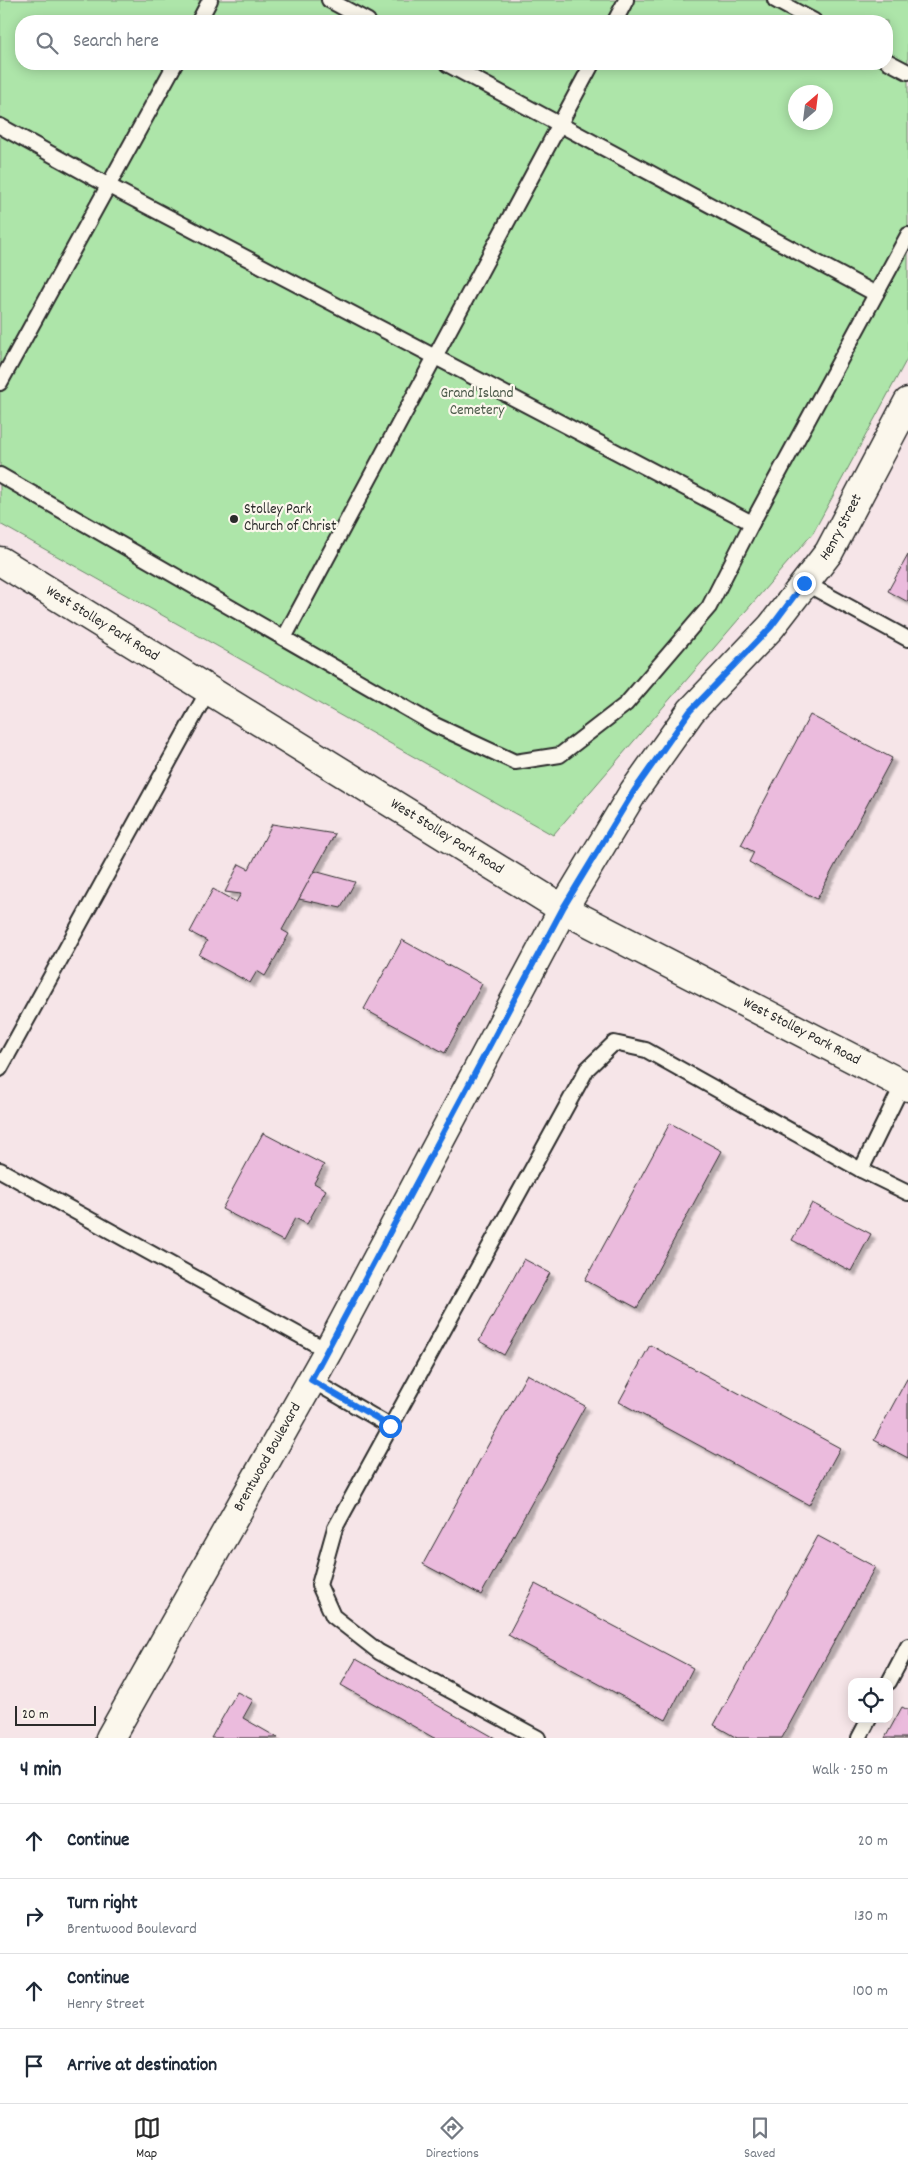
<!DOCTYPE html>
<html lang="en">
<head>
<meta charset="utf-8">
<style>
	:root { --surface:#fff; --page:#f2f2f3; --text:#1f2937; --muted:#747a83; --line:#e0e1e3; --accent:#2b2b2b }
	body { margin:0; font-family:Dekko,sans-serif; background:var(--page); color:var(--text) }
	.controls { position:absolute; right:15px; bottom:15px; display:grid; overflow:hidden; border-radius:10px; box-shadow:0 2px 12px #0003 }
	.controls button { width:45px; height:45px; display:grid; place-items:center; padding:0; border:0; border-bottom:1px solid var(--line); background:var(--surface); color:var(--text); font:25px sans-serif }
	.compass { position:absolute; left:788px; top:85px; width:45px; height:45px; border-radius:50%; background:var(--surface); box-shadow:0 2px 12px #0003; rotate:28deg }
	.scale { position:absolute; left:15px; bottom:12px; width:81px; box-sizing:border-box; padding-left:5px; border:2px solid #2b2b2b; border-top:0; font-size:14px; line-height:18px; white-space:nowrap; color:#2b2b2b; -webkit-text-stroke:4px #fbf7ec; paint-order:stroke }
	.stop { position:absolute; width:15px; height:15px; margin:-11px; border:4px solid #1a73e8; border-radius:50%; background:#fff }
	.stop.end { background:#1a73e8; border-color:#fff; box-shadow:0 1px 5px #0008 }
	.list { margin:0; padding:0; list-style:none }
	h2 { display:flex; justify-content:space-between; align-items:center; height:65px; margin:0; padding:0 20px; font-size:21px }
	h2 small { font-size:16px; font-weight:400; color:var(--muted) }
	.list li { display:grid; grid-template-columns:32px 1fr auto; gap:15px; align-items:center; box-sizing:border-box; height:75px; padding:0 20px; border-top:1px solid var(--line) }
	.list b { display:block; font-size:19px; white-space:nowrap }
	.list p { margin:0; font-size:16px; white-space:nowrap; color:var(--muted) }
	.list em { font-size:16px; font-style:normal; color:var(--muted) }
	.icon { flex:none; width:28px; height:28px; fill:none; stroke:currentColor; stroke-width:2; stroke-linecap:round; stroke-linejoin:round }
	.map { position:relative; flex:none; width:908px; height:1738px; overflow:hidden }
	.search { position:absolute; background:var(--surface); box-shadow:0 2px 12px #0003; left:15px; right:15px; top:15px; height:55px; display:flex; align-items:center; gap:12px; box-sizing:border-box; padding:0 18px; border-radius:20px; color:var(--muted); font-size:19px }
	.sheet { height:365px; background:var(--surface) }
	nav { display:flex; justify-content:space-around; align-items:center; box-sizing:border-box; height:70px; border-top:1px solid var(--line); background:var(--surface); font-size:14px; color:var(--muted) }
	nav a { display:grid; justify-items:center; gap:2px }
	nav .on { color:var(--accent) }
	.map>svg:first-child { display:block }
	.green { fill:#ade5a9; stroke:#6c886a; fill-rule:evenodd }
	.building { fill:#ebbbdd; stroke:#2b2b2b; filter:url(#shadow) }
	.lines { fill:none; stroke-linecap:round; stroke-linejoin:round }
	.lane-casing { stroke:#2b2b2b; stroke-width:18 }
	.street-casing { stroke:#2b2b2b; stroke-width:31 }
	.secondary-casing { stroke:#2b2b2b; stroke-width:31 }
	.lane { stroke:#fbf7ec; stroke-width:14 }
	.street { stroke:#fbf7ec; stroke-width:28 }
	.secondary { stroke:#fbf7ec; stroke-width:28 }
	.route { stroke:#1a73e8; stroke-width:6 }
	.poi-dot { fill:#2b2b2b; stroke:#fbf7ec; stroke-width:2 }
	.labels { text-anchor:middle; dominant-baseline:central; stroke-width:4.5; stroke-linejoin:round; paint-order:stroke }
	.park-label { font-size:15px; fill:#4c5a4a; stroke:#fbf7ec }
	.poi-label { font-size:15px; fill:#2b2b2b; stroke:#fbf7ec; text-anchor:start }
	.street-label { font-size:15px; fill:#2b2b2b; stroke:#fbf7ec }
</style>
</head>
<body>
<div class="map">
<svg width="908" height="1738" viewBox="0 0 908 1738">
	<defs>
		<filter id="shadow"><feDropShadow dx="4.5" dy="4.5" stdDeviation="1" flood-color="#0004"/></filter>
	</defs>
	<rect width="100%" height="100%" fill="#f6e5e8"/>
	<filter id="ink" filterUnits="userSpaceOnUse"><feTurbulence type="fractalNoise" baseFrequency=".02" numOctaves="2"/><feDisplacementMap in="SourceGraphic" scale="10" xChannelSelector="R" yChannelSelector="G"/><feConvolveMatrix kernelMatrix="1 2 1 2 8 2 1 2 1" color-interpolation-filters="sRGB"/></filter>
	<g filter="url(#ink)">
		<!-- green -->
		<path class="green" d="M0,0h908v357l-95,176 -260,302 -553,-311zM21,21h866v43h-866zM796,92h30v30h-30z"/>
		<!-- building -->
		<g class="building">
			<polygon points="908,555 908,602 888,591"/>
			<polygon points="810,715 892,758 817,899 749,862 754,852 741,845"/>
			<polygon points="272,824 335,834 282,930 289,934 265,976 257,971 250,983 199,955 207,941 190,932 213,889 236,902 241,894 225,892 239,864 249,869"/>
			<polygon points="314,871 355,882 341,908 299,899"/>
			<polygon points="402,940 482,984 445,1053 364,1009"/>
			<polygon points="670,1123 722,1151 637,1308 585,1280"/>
			<polygon points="263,1133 324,1165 314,1183 326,1190 307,1224 295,1218 283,1241 222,1209"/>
			<polygon points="812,1203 871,1234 851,1271 792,1240"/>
			<polygon points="524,1259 550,1273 504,1355 479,1341"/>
			<polygon points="650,1345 840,1448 809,1505 619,1402"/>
			<polygon points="527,1374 585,1406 481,1595 423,1564"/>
			<polygon points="908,1377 908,1458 874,1440"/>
			<polygon points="818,1536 875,1567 782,1738 737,1738 714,1725"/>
			<polygon points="535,1584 693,1668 666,1720 508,1635"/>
			<polygon points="356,1659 495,1738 434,1738 341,1685"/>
			<polygon points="237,1692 253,1700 243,1718 278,1738 211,1738"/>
			<polygon points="902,1707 908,1710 908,1738 885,1738"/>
		</g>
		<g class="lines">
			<!-- lane casing -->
			<g class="lane-casing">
				<g id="lane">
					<polyline points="329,0 368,21"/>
					<polyline points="775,0 814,21"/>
					<polyline points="199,21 210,0"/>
					<polyline points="615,21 626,0"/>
					<polyline points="887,61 908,72"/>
					<polyline points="447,64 876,294"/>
					<polyline points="0,126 109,186 752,523"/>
					<polyline points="0,383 175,64"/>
					<polyline points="0,475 435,725 515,762 560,755 626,704 709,607 752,523 908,235"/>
					<polyline points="805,583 908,639"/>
					<polyline points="284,638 592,64"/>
					<polyline points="0,1069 209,689"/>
					<polyline points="0,1170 328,1351"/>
					<polyline points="861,1170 903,1084"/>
					<polyline points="311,1380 390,1426"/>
					<polyline points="889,1682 908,1646"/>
					<polyline points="538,1738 379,1652 333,1616 319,1585 335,1528 587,1069 614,1043 646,1050 861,1170 908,1193"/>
					<polyline points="859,1738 869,1719"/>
				</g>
			</g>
			<!-- street casing -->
			<g class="street-casing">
				<g id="street">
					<path id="s1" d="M110,1738l218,-387 235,-442 71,-118 57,-80 80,-84 58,-75 79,-150"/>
				</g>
			</g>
			<!-- secondary casing -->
			<g class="secondary-casing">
				<g id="secondary">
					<path id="s2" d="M0,561l563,348 345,178"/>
				</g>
			</g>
			<!-- lane -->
			<use href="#lane" class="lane"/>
			<!-- street -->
			<use href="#street" class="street"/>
			<!-- secondary -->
			<use href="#secondary" class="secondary"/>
		</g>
	</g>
	<g class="lines" filter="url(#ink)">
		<!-- route -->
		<polyline class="route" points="390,1426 311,1380 563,908 634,791 690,711 771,627 804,583"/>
	</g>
	<!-- markers -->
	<circle class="poi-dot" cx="234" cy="519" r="5"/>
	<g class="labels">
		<!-- park labels -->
		<g class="park-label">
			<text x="477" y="394">Grand Island<tspan x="477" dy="17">Cemetery</tspan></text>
		</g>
		<!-- poi labels -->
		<g class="poi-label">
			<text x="244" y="510">Stolley Park<tspan x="244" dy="17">Church of Christ</tspan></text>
		</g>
		<!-- street labels -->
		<g class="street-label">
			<text stroke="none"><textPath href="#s1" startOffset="1419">Henry Street</textPath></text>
			<text stroke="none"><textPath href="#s2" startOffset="120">West Stolley Park Road</textPath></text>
			<text stroke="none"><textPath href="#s2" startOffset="525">West Stolley Park Road</textPath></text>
			<text stroke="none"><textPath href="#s2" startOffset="930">West Stolley Park Road</textPath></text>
			<text stroke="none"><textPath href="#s1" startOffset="322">Brentwood Boulevard</textPath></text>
		</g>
	</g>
</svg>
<div class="controls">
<button><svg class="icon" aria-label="locate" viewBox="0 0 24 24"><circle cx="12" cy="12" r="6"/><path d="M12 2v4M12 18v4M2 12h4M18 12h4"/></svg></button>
</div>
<svg class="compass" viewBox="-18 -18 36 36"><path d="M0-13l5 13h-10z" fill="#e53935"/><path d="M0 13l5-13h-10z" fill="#747a83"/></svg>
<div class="scale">20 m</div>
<div class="stop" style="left:390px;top:1426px"></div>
<div class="stop end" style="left:804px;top:583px"></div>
<div class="search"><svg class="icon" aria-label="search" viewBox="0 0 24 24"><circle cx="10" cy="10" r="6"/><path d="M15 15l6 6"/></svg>Search here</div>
</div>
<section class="sheet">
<h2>4 min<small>Walk · 250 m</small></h2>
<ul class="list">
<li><svg class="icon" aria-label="ahead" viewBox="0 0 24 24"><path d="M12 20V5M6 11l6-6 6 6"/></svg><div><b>Continue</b></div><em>20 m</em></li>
<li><svg class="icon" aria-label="right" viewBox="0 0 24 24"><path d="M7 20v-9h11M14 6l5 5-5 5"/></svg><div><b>Turn right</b><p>Brentwood Boulevard</p></div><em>130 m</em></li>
<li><svg class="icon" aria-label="ahead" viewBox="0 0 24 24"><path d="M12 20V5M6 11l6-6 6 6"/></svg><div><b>Continue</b><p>Henry Street</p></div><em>100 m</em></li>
<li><svg class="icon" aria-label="arrive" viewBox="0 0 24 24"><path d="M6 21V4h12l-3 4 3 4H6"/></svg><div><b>Arrive at destination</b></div></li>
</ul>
</section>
<nav>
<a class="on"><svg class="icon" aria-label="map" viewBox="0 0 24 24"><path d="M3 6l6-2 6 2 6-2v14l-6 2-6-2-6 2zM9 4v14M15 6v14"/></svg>Map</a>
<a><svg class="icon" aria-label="directions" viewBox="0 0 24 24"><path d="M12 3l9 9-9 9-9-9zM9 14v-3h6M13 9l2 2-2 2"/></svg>Directions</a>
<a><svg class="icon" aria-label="saved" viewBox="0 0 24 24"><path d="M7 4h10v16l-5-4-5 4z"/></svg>Saved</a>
</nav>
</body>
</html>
